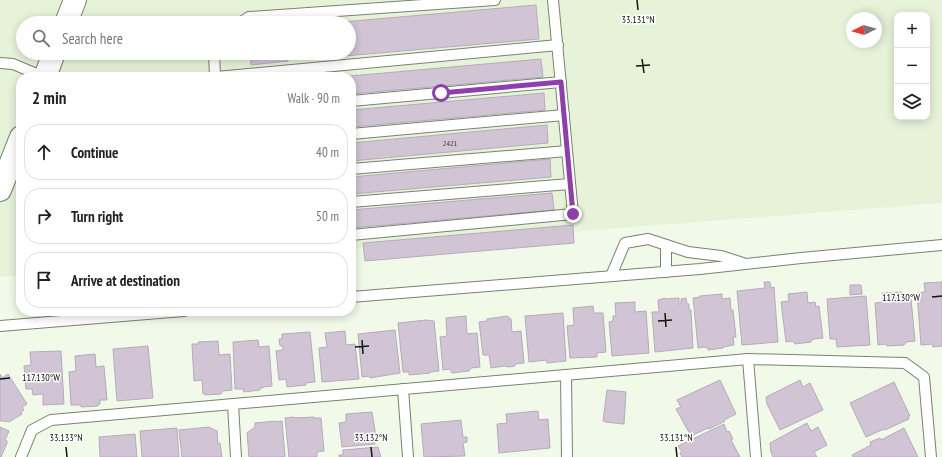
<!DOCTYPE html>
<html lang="en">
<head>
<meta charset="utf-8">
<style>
	:root { --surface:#fff; --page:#f2f2f2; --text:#222; --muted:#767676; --line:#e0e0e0 }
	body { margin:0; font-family:"PT Sans Narrow",sans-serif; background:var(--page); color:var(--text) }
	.controls { position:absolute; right:12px; top:12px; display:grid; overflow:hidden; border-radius:8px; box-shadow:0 2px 10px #0003 }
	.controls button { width:36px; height:36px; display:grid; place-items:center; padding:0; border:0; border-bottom:1px solid var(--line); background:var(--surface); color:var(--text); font:20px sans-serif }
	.compass { position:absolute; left:846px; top:12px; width:36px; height:36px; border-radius:50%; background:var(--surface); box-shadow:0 2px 10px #0003; rotate:265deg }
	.stop { position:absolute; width:12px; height:12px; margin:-9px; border:3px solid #8f3eae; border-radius:50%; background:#fff }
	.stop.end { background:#8f3eae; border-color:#fff; box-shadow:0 1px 4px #0008 }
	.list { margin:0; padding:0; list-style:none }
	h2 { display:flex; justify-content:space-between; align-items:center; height:52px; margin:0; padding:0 16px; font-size:17px }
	h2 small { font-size:13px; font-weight:400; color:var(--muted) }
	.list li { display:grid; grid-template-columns:26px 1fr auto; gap:12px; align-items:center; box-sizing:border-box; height:56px; margin:0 8px 8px; padding:0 8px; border:1px solid var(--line); border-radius:16px }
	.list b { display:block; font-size:15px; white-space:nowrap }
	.list em { font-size:13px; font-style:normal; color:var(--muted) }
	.icon { flex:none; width:22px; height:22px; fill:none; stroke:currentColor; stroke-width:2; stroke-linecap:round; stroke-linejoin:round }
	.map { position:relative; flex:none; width:942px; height:457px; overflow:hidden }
	.search { position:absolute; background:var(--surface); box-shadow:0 2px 10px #0003; left:16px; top:16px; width:340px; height:44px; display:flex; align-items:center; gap:10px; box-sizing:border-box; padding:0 14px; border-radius:22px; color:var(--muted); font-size:15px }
	.panel { position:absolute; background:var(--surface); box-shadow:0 2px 10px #0003; left:16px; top:72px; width:340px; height:244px; border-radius:16px }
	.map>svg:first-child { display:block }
	.built { fill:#e6f3d9; fill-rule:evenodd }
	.building { fill:#d0c4d5; stroke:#b6abbb }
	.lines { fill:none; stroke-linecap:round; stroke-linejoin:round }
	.service-casing { stroke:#7a8272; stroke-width:12 }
	.tertiary-casing { stroke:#7a8272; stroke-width:24 }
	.service { stroke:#fff; stroke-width:10 }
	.tertiary { stroke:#fff; stroke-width:22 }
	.route { stroke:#8f3eae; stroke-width:5 }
	.ticks { fill:none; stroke:#12150f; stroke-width:1.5 }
	.labels { text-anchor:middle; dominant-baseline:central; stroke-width:3; stroke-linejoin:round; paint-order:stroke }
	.number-label { font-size:8px; fill:#424140 }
	.ticks-label { font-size:10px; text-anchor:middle; fill:#12150f; stroke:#fff; stroke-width:3; stroke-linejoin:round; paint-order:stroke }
</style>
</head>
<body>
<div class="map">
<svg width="942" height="457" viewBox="0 0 942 457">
	<rect width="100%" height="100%" fill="#f1fae8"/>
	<!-- built -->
	<path class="built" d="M0,0h942v203l-591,46v-172h-330v198l-21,2zM897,15h30v102h-30zM852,18h24v24h-24zM23,23h326v30h-326z"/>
	<!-- building -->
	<g class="building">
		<polygon points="536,5 539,39 322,58 321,53 349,53 349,23 331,23"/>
		<polygon points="250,53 287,53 288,61 251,65"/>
		<polygon points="541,59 543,77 351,94 351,77 339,77"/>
		<polygon points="544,93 545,110 351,127 351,110"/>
		<polygon points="547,125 548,143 351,161 351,143"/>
		<polygon points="550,159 551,177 351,194 351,177"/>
		<polygon points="552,193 554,210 351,228 351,210"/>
		<polygon points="573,225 574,243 365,261 363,243"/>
		<polygon points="764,282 770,282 771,288 774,287 778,342 742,345 737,291 765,288"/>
		<polygon points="942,282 942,346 933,347 932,344 921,345 917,293 925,292 924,283"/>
		<polygon points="850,285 861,285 862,294 850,295"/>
		<polygon points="807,292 808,303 815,302 816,307 819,306 823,338 814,339 811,340 811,342 795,344 793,341 786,342 781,302 789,301 788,294"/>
		<polygon points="902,292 903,300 911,299 915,341 906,342 904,345 887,346 886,344 878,345 875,303 883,302 882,293"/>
		<polygon points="722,294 722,299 730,298 731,310 733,310 736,337 733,337 734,345 723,347 723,348 708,350 708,348 704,347 698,348 693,298 700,297 700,296"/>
		<polygon points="866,296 870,345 837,347 836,339 830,339 827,299"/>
		<polygon points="665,298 665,299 679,298 679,304 681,304 681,299 686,298 687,304 689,304 689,310 691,310 693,348 655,352 652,312 659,312 658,300"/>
		<polygon points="635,302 635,312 646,311 649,353 612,356 609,322 613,321 613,316 616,316 615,303"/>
		<polygon points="593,306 594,313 603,313 606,352 597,353 597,357 570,358 567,326 574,325 573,308"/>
		<polygon points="563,313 566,361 547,363 547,360 529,362 525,316"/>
		<polygon points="466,316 467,334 477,333 480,367 471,368 469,371 452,373 450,369 443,370 440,337 447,336 446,318"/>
		<polygon points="507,316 511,319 512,332 521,331 524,363 515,364 515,366 509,367 504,366 491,368 489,355 483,355 479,322 487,321 487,319"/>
		<polygon points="426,320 434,321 439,371 430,372 430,373 409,375 409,372 403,372 398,323"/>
		<polygon points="395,330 400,373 370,378 370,376 362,377 358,334"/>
		<polygon points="345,331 346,345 355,344 359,379 322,382 319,348 327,347 325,333"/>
		<polygon points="310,332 315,382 306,383 306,385 287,387 286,379 279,380 276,351 283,350 283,346 280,346 279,339 282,339 282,334"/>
		<polygon points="258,340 259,347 269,346 272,386 263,387 263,388 260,388 260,390 244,392 243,389 235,389 233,342"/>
		<polygon points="218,341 219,355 230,354 232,390 223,391 221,394 205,395 205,393 203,394 202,380 194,381 192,344 199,344 198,342"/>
		<polygon points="148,346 153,398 117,401 113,349"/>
		<polygon points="61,351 64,404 43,405 43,394 33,395 32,389 26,389 24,366 31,365 30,352"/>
		<polygon points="95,354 96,367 104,366 107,400 100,400 100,404 98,404 98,406 81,407 81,405 71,405 69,372 76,371 75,356"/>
		<polygon points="0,374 2,378 8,374 27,404 22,407 24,410 21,412 22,414 9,422 7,421 5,422 4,421 0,421"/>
		<polygon points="720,380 736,414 724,420 725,421 709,429 708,428 691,436 676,409 681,407 677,400"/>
		<polygon points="800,380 803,387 810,383 823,410 780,430 767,404 766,397"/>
		<polygon points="894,382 910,416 908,416 909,419 885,430 884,429 866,437 850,403"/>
		<polygon points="607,390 626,392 624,424 605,422 605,421 603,421"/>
		<polygon points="538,411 539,420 548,419 550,448 499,453 497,424 507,423 506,414"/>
		<polygon points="372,412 376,437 374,437 375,444 342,447 339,423 346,422 346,414"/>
		<polygon points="294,417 294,418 314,417 314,418 321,418 324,451 317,452 317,457 289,457 285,418"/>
		<polygon points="461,420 463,437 467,437 467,442 463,443 465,456 424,457 421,424"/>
		<polygon points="276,421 276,422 282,421 285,457 249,457 247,433 255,427 255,423"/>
		<polygon points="807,423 811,431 818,427 827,445 814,452 817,457 773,457 771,452 770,443"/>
		<polygon points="724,424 727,432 729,431 733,439 731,440 740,457 682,457 680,453 682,452 678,446"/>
		<polygon points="0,427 9,431 5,440 7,441 7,443 1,457 0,457"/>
		<polygon points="209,427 217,431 218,444 220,443 222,457 182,457 179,430"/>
		<polygon points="177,428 179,457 142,457 140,431"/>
		<polygon points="904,428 918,457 853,457 852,455 871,445 870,442 880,438 881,440"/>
		<polygon points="135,434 137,457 100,457 99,437"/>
		<polygon points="378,447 381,457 339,457 339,455 343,455 343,450"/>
	</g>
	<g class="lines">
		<!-- service casing -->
		<g class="service-casing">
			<g id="service">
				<polyline points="240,23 249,17 495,0"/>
				<polyline points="214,53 215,77"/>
				<polyline points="0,63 13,64 44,77"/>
				<polyline points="216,77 558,45"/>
				<polyline points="351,101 561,82"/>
				<polyline points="351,134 564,115"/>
				<polyline points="351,169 567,151"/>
				<polyline points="351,202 570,184"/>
				<polyline points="351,235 573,214 553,0"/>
				<polyline points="666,272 666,245"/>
				<polyline points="611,276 625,243 648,239 688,252 721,256 743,263"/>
				<polyline points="351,297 700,269 801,258 942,245"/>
				<polyline points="0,326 184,311"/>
				<polyline points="748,359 756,457"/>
				<polyline points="566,375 567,457"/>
				<polyline points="403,389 408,457"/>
				<polyline points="233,404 236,457"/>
				<polyline points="21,457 32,430 51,420 748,359 905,363 924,377 931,457"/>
			</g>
		</g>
		<!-- tertiary casing -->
		<g class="tertiary-casing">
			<g id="tertiary">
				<polyline points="66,23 75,0"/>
				<polyline points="45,77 54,53"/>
				<polyline points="0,190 21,137"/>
			</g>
		</g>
		<!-- service -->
		<use href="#service" class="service"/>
		<!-- tertiary -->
		<use href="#tertiary" class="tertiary"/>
	</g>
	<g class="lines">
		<!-- route -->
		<polyline class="route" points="441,93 561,82 573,214"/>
	</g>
	<!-- ticks -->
	<path class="ticks" d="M637,0l1,10M642,59l2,14M636,66l14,-1M932,297l10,-1M665,313l1,14M658,321l14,-1M362,340l1,14M355,347l14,-1M0,379l10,-1M66,447l1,10M371,447l1,10M676,447l1,10"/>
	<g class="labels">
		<!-- number labels -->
		<g class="number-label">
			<text x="450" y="143">2421</text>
		</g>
	</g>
	<g class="ticks-label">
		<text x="638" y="23">33.131°N</text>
		<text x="901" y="301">117.130°W</text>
		<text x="41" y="381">117.130°W</text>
		<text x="66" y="441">33.133°N</text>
		<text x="371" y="441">33.132°N</text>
		<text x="676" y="441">33.131°N</text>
	</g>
</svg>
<div class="controls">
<button>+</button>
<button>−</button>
<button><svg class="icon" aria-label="layers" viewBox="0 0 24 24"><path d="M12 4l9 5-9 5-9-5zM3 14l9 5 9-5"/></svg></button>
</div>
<svg class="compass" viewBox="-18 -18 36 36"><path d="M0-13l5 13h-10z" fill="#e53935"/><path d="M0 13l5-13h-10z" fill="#767676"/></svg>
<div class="stop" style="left:441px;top:93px"></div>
<div class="stop end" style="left:573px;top:214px"></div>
<div class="search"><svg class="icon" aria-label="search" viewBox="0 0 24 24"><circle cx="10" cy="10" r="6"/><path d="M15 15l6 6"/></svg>Search here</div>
<section class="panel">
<h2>2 min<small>Walk · 90 m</small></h2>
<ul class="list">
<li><svg class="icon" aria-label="ahead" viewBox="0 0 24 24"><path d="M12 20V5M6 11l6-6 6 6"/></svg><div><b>Continue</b></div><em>40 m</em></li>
<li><svg class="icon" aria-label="right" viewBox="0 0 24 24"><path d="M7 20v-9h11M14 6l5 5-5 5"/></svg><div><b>Turn right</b></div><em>50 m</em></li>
<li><svg class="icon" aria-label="arrive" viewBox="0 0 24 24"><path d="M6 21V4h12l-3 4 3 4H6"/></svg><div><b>Arrive at destination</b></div></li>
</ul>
</section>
</div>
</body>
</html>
